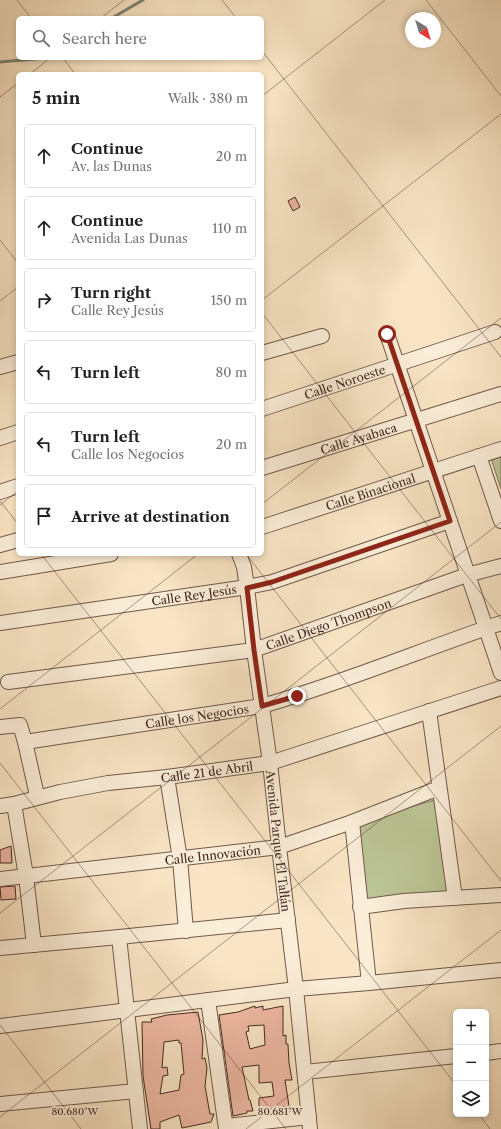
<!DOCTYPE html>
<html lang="en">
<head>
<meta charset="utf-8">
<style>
	:root { --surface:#fff; --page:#f2f2f2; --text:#222; --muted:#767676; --line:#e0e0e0 }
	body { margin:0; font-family:"Libre Caslon Text",serif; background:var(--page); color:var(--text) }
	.controls { position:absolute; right:12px; bottom:12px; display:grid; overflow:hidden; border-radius:6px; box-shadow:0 2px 6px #0003 }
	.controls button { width:36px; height:36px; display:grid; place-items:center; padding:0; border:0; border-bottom:1px solid var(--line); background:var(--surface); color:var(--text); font:20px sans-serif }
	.compass { position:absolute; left:405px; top:12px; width:36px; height:36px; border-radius:50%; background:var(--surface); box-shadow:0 2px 6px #0003; rotate:142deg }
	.stop { position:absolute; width:12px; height:12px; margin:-9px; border:3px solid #8f2418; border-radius:50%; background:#fff }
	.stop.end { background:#8f2418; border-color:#fff; box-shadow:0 1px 4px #0008 }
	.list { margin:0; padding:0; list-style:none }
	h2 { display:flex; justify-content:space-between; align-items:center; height:52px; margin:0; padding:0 16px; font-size:17px }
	h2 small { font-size:13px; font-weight:400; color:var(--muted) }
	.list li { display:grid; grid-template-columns:26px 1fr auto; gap:12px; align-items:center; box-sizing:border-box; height:64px; margin:0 8px 8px; padding:0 8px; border:1px solid var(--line); border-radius:6px }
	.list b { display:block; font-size:15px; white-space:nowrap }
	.list p { margin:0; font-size:13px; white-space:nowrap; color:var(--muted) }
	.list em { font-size:13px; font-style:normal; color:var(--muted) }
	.icon { flex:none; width:22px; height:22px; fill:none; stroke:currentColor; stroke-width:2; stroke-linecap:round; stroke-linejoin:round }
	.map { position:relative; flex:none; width:501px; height:1129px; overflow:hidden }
	.search { position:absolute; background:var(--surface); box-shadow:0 2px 6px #0003; left:16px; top:16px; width:248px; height:44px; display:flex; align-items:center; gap:10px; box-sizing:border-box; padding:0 14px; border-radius:6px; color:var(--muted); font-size:15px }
	.panel { position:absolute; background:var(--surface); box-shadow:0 2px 6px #0003; left:16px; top:72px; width:248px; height:484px; border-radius:6px }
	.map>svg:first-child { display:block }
	.green { fill:#bcc596; stroke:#80785c }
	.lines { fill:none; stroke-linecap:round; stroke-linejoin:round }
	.stream { stroke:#7a8377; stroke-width:3 }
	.building { fill:#eeb7a2; stroke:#432a21; fill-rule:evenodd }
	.minor-casing { stroke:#70594a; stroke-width:16 }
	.minor { stroke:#fbeed9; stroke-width:14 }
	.route { stroke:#8f2418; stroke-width:5 }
	.ticks { fill:none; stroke:#432a21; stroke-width:1; stroke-opacity:0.45 }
	.labels { text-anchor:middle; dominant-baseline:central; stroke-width:4; stroke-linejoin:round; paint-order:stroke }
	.street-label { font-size:12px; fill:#432a21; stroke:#fbeed9 }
	.ticks-label { font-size:10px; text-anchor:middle; fill:#432a21; stroke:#fbeed9; stroke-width:4; stroke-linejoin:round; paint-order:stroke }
</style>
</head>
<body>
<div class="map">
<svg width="501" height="1129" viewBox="0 0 501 1129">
	<rect width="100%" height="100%" fill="#f9e5c5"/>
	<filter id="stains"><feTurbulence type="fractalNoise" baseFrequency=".005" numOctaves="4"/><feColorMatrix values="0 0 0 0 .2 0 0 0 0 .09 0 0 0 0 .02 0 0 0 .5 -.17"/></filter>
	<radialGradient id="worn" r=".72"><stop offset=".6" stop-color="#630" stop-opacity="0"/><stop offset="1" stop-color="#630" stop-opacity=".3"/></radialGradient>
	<!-- green -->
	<g class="green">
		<polygon points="501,451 501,489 490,455"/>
		<polygon points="434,800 450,894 364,903 350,825"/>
	</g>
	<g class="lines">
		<!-- stream -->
		<g class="stream">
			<polyline points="112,18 143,0"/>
			<polyline points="0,62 46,58"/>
		</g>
	</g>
	<!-- building -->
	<g class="building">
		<polygon points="295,197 300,207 293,211 288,201"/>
		<polygon points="11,846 12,863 0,863 0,850"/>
		<polygon points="15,886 16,899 1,900 0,887"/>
		<path d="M255,1006v2l8,-2v4l20,-4v30l3,-1v9h2l1,19 3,17h-7l4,26 -16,2v3h-14v-13l15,-2 -2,-14 -13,1v-18l-17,2 7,33h1l3,11h-6v2l-14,3 -14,-101 19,-3zM264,1025l1,20 -15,4 -4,-17 3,-1 -1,-5z"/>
		<path d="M198,1012l5,28 -1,19 3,-1 2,10 -2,18 5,28h4l-3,8 -29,6 -3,-13 -19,7v7h-9l-8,-53 -1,-54h10l-1,-3 16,-4zM179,1040v3h2l3,31 -3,1 -2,15 -19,4 3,-18 5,-1 -1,-8 -5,1 2,-26z"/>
	</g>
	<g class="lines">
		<!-- minor casing -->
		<g class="minor-casing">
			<g id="minor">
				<polyline points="387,334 501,673"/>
				<polyline points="262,353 322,336"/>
				<polyline points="0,367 18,362"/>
				<path id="s1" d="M262,409l233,-77"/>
				<polyline points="0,438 18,432"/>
				<polyline points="479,456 501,521"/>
				<path id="s2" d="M262,468l239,-74"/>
				<polyline points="0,492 18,486"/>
				<path id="s3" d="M262,527l239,-78"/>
				<polyline points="0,545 18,540"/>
				<path id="s4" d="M239,554l5,13 3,20 7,63 16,113 9,84 17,142 14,140"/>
				<polyline points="0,572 111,554"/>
				<path id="s5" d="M0,623l247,-36 25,-5 178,-61"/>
				<path id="s6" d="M8,682l246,-32 213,-75 34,-9"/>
				<polyline points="429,711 455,898"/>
				<polyline points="0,727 20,725 25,742 36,791 36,798"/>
				<path id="s7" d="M25,742l237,-36c81,-23 159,-56 239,-83"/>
				<polyline points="167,777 180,859 186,931"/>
				<polyline points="14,804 26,876 34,945"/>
				<path id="s8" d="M0,806l14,-2 46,-12 48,-9 59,-6 103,-14 231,-75"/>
				<polyline points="352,822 369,983"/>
				<path id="s9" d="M0,879l279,-32 73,-25 87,-34"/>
				<polyline points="360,907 404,901 501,895"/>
				<polyline points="119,937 140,1129"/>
				<polyline points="0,948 119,937 288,920"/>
				<polyline points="208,1000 226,1129"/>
				<polyline points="0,1026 296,989 369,983 501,970"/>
				<polyline points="486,1053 501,1051"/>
				<polyline points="305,1072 456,1056"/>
				<polyline points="0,1104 136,1091"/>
				<polyline points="226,1126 309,1117"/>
			</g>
		</g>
		<!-- minor -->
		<use href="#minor" class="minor"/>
	</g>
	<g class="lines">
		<!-- route -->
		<polyline class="route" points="297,696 262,706 254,650 247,588 272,582 450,521 387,334"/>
	</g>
	<!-- ticks -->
	<path class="ticks" d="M17,0l14,18M222,0l14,18M426,0l75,96M101,18l23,-18M262,51l239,306M63,58l12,16M30,74l20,-16M262,96l123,-96M0,97l18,-14M0,240l18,23M262,300l239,-186M0,301l18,-14M262,313l239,306M0,501l18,23M262,504l239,-186M0,505l18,-14M41,554l415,531M246,554l255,327M0,709l198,-155M0,763l286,366M0,913l501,-391M0,1025l81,104M479,1114l11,15M0,1117l501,-391M246,1129l255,-199"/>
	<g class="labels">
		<!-- street labels -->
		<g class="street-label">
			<text stroke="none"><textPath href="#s1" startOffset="87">Calle Noroeste</textPath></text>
			<text stroke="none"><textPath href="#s2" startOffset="101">Calle Ayabaca</textPath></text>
			<text stroke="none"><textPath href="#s3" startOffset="114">Calle Binacional</textPath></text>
			<text stroke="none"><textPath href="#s5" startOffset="196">Calle Rey Jesús</textPath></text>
			<text stroke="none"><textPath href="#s6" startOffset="327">Calle Diego Thompson</textPath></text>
			<text stroke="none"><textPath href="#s7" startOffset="174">Calle los Negocios</textPath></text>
			<text stroke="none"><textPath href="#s8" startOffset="210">Calle 21 de Abril</textPath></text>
			<text stroke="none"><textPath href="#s4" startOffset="290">Avenida Parque El Tallán</textPath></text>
			<text stroke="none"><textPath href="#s9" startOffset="214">Calle Innovación</textPath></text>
		</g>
	</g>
	<g class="ticks-label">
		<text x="75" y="1115">80.680°W</text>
		<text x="280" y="1115">80.681°W</text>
	</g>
	<rect width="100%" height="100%" filter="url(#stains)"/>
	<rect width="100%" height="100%" fill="url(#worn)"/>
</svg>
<div class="controls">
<button>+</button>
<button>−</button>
<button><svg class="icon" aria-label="layers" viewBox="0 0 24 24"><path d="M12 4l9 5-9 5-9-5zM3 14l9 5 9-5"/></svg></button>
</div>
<svg class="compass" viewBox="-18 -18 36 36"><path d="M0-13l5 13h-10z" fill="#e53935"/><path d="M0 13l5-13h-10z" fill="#767676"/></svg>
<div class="stop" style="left:387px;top:334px"></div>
<div class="stop end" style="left:297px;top:696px"></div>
<div class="search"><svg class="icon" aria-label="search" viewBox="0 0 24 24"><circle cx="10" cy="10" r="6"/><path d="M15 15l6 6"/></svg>Search here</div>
<section class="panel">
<h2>5 min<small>Walk · 380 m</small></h2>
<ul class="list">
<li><svg class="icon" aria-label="ahead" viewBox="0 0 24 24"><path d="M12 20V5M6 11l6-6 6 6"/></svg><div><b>Continue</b><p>Av. las Dunas</p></div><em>20 m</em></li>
<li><svg class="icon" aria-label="ahead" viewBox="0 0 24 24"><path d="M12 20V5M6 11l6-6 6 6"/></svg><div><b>Continue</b><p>Avenida Las Dunas</p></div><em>110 m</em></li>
<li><svg class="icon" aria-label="right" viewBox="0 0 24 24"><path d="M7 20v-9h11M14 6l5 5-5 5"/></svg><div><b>Turn right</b><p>Calle Rey Jesús</p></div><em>150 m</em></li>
<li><svg class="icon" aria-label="left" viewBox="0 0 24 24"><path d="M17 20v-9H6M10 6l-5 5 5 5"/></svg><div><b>Turn left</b></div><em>80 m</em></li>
<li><svg class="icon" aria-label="left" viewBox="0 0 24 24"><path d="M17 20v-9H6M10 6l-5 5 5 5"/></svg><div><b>Turn left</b><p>Calle los Negocios</p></div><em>20 m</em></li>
<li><svg class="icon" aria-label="arrive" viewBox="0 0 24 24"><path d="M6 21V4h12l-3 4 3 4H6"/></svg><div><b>Arrive at destination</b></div></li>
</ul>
</section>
</div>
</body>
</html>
